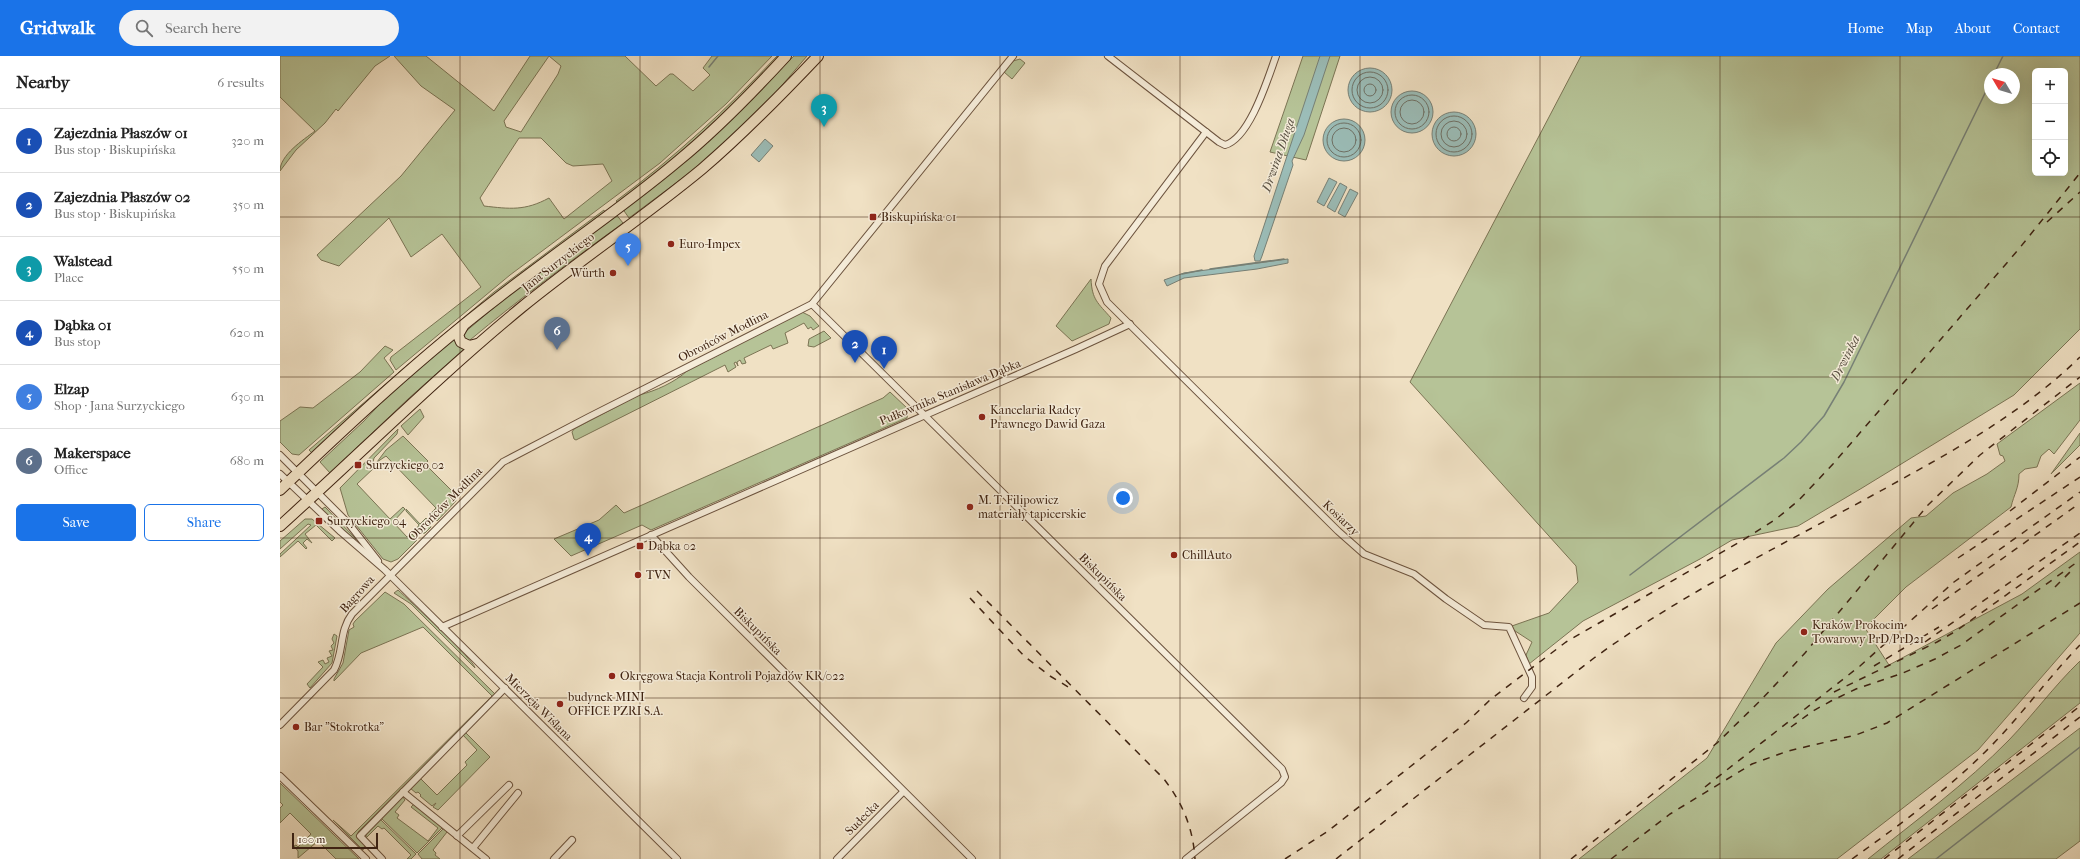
<!DOCTYPE html>
<html lang="en">
<head>
<meta charset="utf-8">
<style>
	:root { --surface:#fff; --page:#f2f2f2; --text:#222; --muted:#767676; --line:#e0e0e0; --accent:#1a73e8 }
	body { margin:0; font-family:"IM FELL French Canon",serif; background:var(--page); color:var(--text) }
	.controls { position:absolute; right:12px; top:12px; display:grid; overflow:hidden; border-radius:6px; box-shadow:0 4px 16px #0002 }
	.controls button { width:36px; height:36px; display:grid; place-items:center; padding:0; border:0; border-bottom:1px solid var(--line); background:var(--surface); color:var(--text); font:20px sans-serif }
	.compass { position:absolute; left:1704px; top:12px; width:36px; height:36px; border-radius:50%; background:var(--surface); box-shadow:0 4px 16px #0002; rotate:308deg }
	.scale { position:absolute; left:12px; bottom:10px; width:86px; box-sizing:border-box; padding-left:4px; border:2px solid #402412; border-top:0; font-size:11px; line-height:14px; white-space:nowrap; color:#402412; -webkit-text-stroke:3px #f5ecd9; paint-order:stroke }
	.you { position:absolute; left:843px; top:442px; width:14px; height:14px; margin:-10px; border:3px solid #fff; border-radius:50%; background:#1a73e8; box-shadow:0 0 0 6px #1a73e833 }
	.badge { display:grid; place-items:center; width:26px; height:26px; border-radius:50%; background:var(--accent); color:#fff; font-size:13px; font-weight:700 }
	.pin { position:absolute; translate:-50% -33px; filter:drop-shadow(0 1px 2px #0008) }
	.pin::after { content:''; position:absolute; top:21px; width:14px; height:12px; background:inherit; clip-path:polygon(0 0,100% 0,50% 100%) }
	.list { margin:0; padding:0; list-style:none }
	h2 { display:flex; justify-content:space-between; align-items:center; height:52px; margin:0; padding:0 16px; font-size:17px }
	h2 small { font-size:13px; font-weight:400; color:var(--muted) }
	.list li { display:grid; grid-template-columns:26px 1fr auto; gap:12px; align-items:center; box-sizing:border-box; height:64px; padding:0 16px; border-top:1px solid var(--line) }
	.list b { display:block; font-size:15px; white-space:nowrap }
	.list p { margin:0; font-size:13px; white-space:nowrap; color:var(--muted) }
	.list em { font-size:13px; font-style:normal; color:var(--muted) }
	.actions { display:flex; gap:8px; padding:12px 16px }
	.actions a { flex:1; padding:9px 0; border:1px solid var(--accent); border-radius:6px; text-align:center; font-size:14px; color:var(--accent) }
	.actions .main { background:var(--accent); color:#fff }
	.icon { flex:none; width:22px; height:22px; fill:none; stroke:currentColor; stroke-width:2; stroke-linecap:round; stroke-linejoin:round }
	.map { position:relative; flex:none; width:1800px; height:803px; overflow:hidden }
	header { display:flex; align-items:center; gap:24px; box-sizing:border-box; height:56px; padding:0 20px; background:var(--accent); color:#fff }
	header strong { font-size:19px }
	nav { display:flex; gap:22px; margin-inline-start:auto; font-size:14px }
	.search { width:280px; height:36px; background:var(--page); display:flex; align-items:center; gap:10px; box-sizing:border-box; padding:0 14px; border-radius:22px; color:var(--muted); font-size:15px }
	main { display:flex }
	aside { flex:1; background:var(--surface) }
	.map>svg:first-child { display:block }
	.green { fill:#b6c397; stroke:#7b7454; fill-rule:evenodd }
	.water { fill:#9bbdb8; stroke:#778076 }
	.lines { fill:none; stroke-linecap:round; stroke-linejoin:round }
	.shore { stroke:#6e7065; stroke-width:1 }
	.stream { stroke:#778076; stroke-width:1.5 }
	.street-casing { stroke:#6c533e; stroke-width:8 }
	.primary-casing { stroke:#402412; stroke-width:12 }
	.street { stroke:#f5ecd9; stroke-width:6 }
	.primary { stroke:#f0e1c4; stroke-width:10 }
	.rail { stroke:#402412; stroke-width:1.5; stroke-dasharray:7 7; stroke-linecap:butt }
	.grid { fill:none; stroke:#402412; stroke-width:1; stroke-opacity:0.55 }
	.poi-dot { fill:#8f2418; stroke:#f5ecd9; stroke-width:1.5 }
	.labels { text-anchor:middle; dominant-baseline:central; stroke-width:3; stroke-linejoin:round; paint-order:stroke }
	.poi-label { font-size:12px; fill:#402412; stroke:#f5ecd9; text-anchor:start }
	.street-label { font-size:12px; fill:#402412; stroke:#f5ecd9 }
	.water-label { font-size:13px; font-style:italic; fill:#5b5244; stroke:#f5ecd9 }
</style>
</head>
<body>
<header>
<strong>Gridwalk</strong>
<div class="search"><svg class="icon" aria-label="search" viewBox="0 0 24 24"><circle cx="10" cy="10" r="6"/><path d="M15 15l6 6"/></svg>Search here</div>
<nav><a>Home</a><a>Map</a><a>About</a><a>Contact</a></nav>
</header>
<main>
<aside>
<h2>Nearby<small>6 results</small></h2>
<ul class="list">
<li><span class="badge" style="background:#1a4fb4">1</span><div><b>Zajezdnia Płaszów 01</b><p>Bus stop · Biskupińska</p></div><em>320 m</em></li>
<li><span class="badge" style="background:#1a4fb4">2</span><div><b>Zajezdnia Płaszów 02</b><p>Bus stop · Biskupińska</p></div><em>350 m</em></li>
<li><span class="badge" style="background:#0f9aa8">3</span><div><b>Walstead</b><p>Place</p></div><em>550 m</em></li>
<li><span class="badge" style="background:#1a4fb4">4</span><div><b>Dąbka 01</b><p>Bus stop</p></div><em>620 m</em></li>
<li><span class="badge" style="background:#3f7fe0">5</span><div><b>Elzap</b><p>Shop · Jana Surzyckiego</p></div><em>630 m</em></li>
<li><span class="badge" style="background:#5c6f8a">6</span><div><b>Makerspace</b><p>Office</p></div><em>680 m</em></li>
</ul>
<div class="actions"><a class="main">Save</a><a>Share</a></div>
</aside>
<div class="map">
<svg width="1800" height="803" viewBox="0 0 1800 803">
	<rect width="100%" height="100%" fill="#f0e1c4"/>
	<filter id="stains"><feTurbulence type="fractalNoise" baseFrequency=".005" numOctaves="4"/><feColorMatrix values="0 0 0 0 .2 0 0 0 0 .09 0 0 0 0 .02 0 0 0 .5 -.17"/></filter>
	<radialGradient id="worn" r=".72"><stop offset=".6" stop-color="#630" stop-opacity="0"/><stop offset="1" stop-color="#630" stop-opacity=".3"/></radialGradient>
	<!-- green -->
	<g class="green">
		<path d="M0,0h110l-15,10 -37,45 -2,-2 -11,14 -29,27 -16,21c0,-16 23,-31 35,-40l-35,-34z"/>
		<path d="M114,0h32l68,55 36,-55h95l31,30 14,-12h3l20,17 17,-16 -7,-7 9,-12h60l-46,48 -66,59 -150,112 -114,95 -6,-10 1,-3 90,-70 -39,-53 -31,23 -22,-39 -50,48 -18,-6 -4,-5 84,-79 54,-66 -34,-24zM269,0l12,10 -3,8 -37,58 -15,-5 -2,-6zM239,82h22l25,25 7,3 30,-2 9,17 -48,38 -15,-21c-24,13 -39,11 -65,8l-4,-8z"/>
		<path d="M497,0h5l-78,79 -86,68 -2,-2c59,-44 111,-92 161,-145z"/>
		<polygon points="514,0 527,0 486,48 449,83 412,115 349,162 342,152 478,35"/>
		<polygon points="1023,0 1060,0 1026,104 990,96"/>
		<path d="M1301,0h499v273l-66,66 -152,93 -64,38 -66,14 -32,19 -117,62 -54,43 -3,-9 6,-13 -23,-15 40,-14 29,-31 -2,-16 -166,-184zM1755,15h30v102h-30zM1710,18h24v24h-24z"/>
		<polygon points="740,3 745,7 732,23 724,16 733,5"/>
		<polygon points="324,154 325,157 119,318 118,317 214,236"/>
		<path d="M335,157l8,10c-52,38 -104,76 -153,117l-4,1 -4,-6 2,-2 73,-62z"/>
		<path d="M811,223c1,21 7,24 20,39l-2,6 -37,17 -16,-15z"/>
		<path d="M522,256l8,4 9,10 -6,4 -2,-3 -3,2 -4,-6 -19,10 3,10 -15,6 -2,-4 -27,13 2,5 -4,1 -2,-4 -3,2 1,4 -2,-4 -2,1 2,4 -8,5 -3,-7 -149,75 -2,-1 -2,-7 2,-3 65,-34c17,-4 36,-13 48,-24z"/>
		<polygon points="544,275 551,282 534,291 528,290 529,283"/>
		<polygon points="174,281 184,293 128,343 50,417 40,406 84,365 110,337"/>
		<polygon points="105,290 113,294 104,302 114,316 19,399 12,398 0,386 0,365 20,351 33,352 80,316"/>
		<polygon points="116,319 117,320 32,397 29,394"/>
		<path d="M1800,327v37l-26,34 -5,-5 -8,7 -4,11 -12,2 -6,5c0,14 -5,20 -8,33l-105,80 -41,41 24,37 133,-71 58,-42v81l-102,117 -141,109h-258l128,-101 69,-115 52,-54 83,-71 15,-2 27,-23 34,-19 18,-13 -2,-5 -3,-1 -3,-11z"/>
		<polygon points="610,336 628,353 627,362 371,474 362,469 291,500 274,483 319,464 336,449 344,457 603,342"/>
		<polygon points="140,353 144,361 128,379 121,370"/>
		<polygon points="118,373 117,378 94,402 93,406 95,411 77,428 110,463 123,451 125,453 113,466 127,481 132,478 137,484 118,503 111,506 103,503 68,459 60,432"/>
		<polygon points="1800,377 1800,389 1771,418"/>
		<polygon points="123,380 148,405 145,408 174,437 176,445 157,465 150,458 156,452 106,400 97,406 106,394"/>
		<polygon points="45,451 76,483 74,484 69,480 42,453"/>
		<polygon points="126,453 140,468 146,462 151,471 145,477 140,478 137,472 139,469 126,455"/>
		<polygon points="25,463 32,463 55,482 52,485 36,469 25,478 32,487 27,483 23,487 27,492 26,493 18,485 0,501 0,498 31,469 28,468 0,493 0,485"/>
		<path d="M118,534c11,10 77,71 77,78l-64,-64 -17,-11z"/>
		<polygon points="105,536 124,548 215,638 78,776 78,782 85,789 83,794 53,764 71,780 212,640 143,571 81,597 54,625 54,623 63,607 69,574 74,571 73,568 75,565"/>
		<polygon points="54,578 57,580 52,607 30,632 27,628 43,611 38,606 43,604 45,608 49,606 47,602 52,600 49,595 53,594 51,590 54,587 52,583"/>
		<path d="M1800,605v42l-199,156h-13c47,-38 98,-75 141,-119 25,-26 45,-54 71,-79z"/>
		<polygon points="1800,672 1800,785 1776,803 1628,803"/>
		<polygon points="185,676 210,701 158,754 153,751 156,747 152,750 140,740 141,739 138,736 136,737 130,732 140,722 157,739 187,709 185,706 197,694 183,679"/>
		<polygon points="0,727 79,803 56,803 38,785 18,802 18,795 14,790 16,789 18,791 31,778 10,757 0,767 0,752 3,749 0,746"/>
		<polygon points="123,741 125,744 115,756 119,759 117,762 148,785 158,772 131,751 134,748 163,771 137,797 101,762"/>
		<polygon points="100,763 136,798 131,803 127,803 131,799 104,772 102,773 98,770 86,782 86,777"/>
		<polygon points="164,772 167,776 153,794 156,797 155,799 160,803 142,803 138,798"/>
	</g>
	<!-- water -->
	<g class="water">
		<polygon points="1040,0 1050,0 1024,79 1012,105 1013,109 982,200 980,205 975,205 974,200"/>
		<circle cx="1090" cy="34" r="22"/>
		<circle cx="1132" cy="56" r="21"/>
		<circle cx="1174" cy="78" r="22"/>
		<circle cx="1064" cy="84" r="21"/>
		<polygon points="485,83 493,90 479,106 471,99"/>
		<polygon points="1049,122 1057,126 1044,150 1037,146"/>
		<polygon points="1060,127 1067,131 1055,156 1047,151"/>
		<polygon points="1070,133 1078,137 1065,161 1058,157"/>
		<polygon points="1008,203 1008,207 977,213 904,222 887,230 884,224 904,217"/>
	</g>
	<g class="lines">
		<!-- shore -->
		<g class="shore">
			<circle cx="1090" cy="34" r="18"/>
			<circle cx="1090" cy="34" r="13"/>
			<circle cx="1090" cy="34" r="6"/>
			<circle cx="1132" cy="56" r="17"/>
			<circle cx="1132" cy="56" r="12"/>
			<circle cx="1174" cy="78" r="18"/>
			<circle cx="1174" cy="78" r="13"/>
			<circle cx="1064" cy="84" r="17"/>
			<circle cx="1174" cy="78" r="7"/>
			<circle cx="1064" cy="84" r="12"/>
		</g>
		<!-- stream -->
		<g class="stream">
			<polyline points="429,11 438,0"/>
			<polyline points="1714,18 1723,0"/>
			<polyline points="930,213 1004,203"/>
			<polyline points="902,218 922,214"/>
			<polyline points="1350,519 1504,402 1521,386 1544,360 1564,326 1710,27"/>
			<polyline points="1656,803 1800,691"/>
		</g>
		<!-- street casing -->
		<g class="street-casing">
			<g id="street">
				<path d="M828,0l111,86 6,3c25,-7 43,-67 51,-89"/>
				<polyline points="926,76 825,210 819,228 827,246 1058,475 1084,498 1134,518 1166,543 1204,569 1229,571 1252,621 1252,631 1244,642"/>
				<polyline points="532,248 1002,713 1005,721 1001,727 906,803"/>
				<polyline points="0,399 69,468 98,505"/>
				<polyline points="0,418 61,476 105,514 397,803"/>
				<polyline points="371,479 409,521 692,803"/>
				<polyline points="162,571 796,293 850,268"/>
				<path d="M0,669l54,-55c10,-18 5,-39 18,-56l151,-152 86,-45 223,-113 201,-248"/>
				<polyline points="0,720 86,803"/>
				<polyline points="123,736 206,803"/>
				<polyline points="177,780 229,729"/>
				<polyline points="193,792 238,737"/>
				<polyline points="102,803 80,780 225,632"/>
				<polyline points="274,803 292,784"/>
				<polyline points="557,803 623,736"/>
			</g>
		</g>
		<!-- primary casing -->
		<g class="primary-casing">
			<g id="primary">
				<polyline points="183,270 178,279 181,286 189,290 197,288"/>
				<path d="M0,434c70,-67 142,-134 219,-193 59,-46 122,-88 179,-136 39,-32 74,-68 108,-105"/>
				<path d="M0,470c81,-73 158,-150 242,-219 59,-48 122,-90 180,-138 41,-35 79,-74 116,-113"/>
			</g>
		</g>
		<!-- street -->
		<use href="#street" class="street"/>
		<!-- primary -->
		<use href="#primary" class="primary"/>
		<!-- rail -->
		<g class="rail">
			<polyline points="1767,166 1800,136"/>
			<polyline points="1730,455 1800,401"/>
			<polyline points="1678,502 1800,421"/>
			<polyline points="1775,531 1791,515"/>
			<path d="M697,535l187,188c19,25 29,49 31,80"/>
			<polyline points="690,542 744,600 770,620 790,632"/>
			<polyline points="1652,553 1800,447"/>
			<polyline points="1645,586 1800,477"/>
			<polyline points="1594,610 1659,571"/>
			<polyline points="1554,636 1657,586 1676,575 1800,486"/>
			<polyline points="1511,671 1533,655 1551,645 1576,633 1623,617 1655,603 1681,589 1800,504"/>
			<polyline points="1425,731 1580,610 1674,526 1800,436"/>
			<polyline points="1005,803 1048,775 1103,732 1186,667 1211,643 1286,586 1463,484 1496,463 1518,445 1553,408 1738,194 1800,117"/>
			<path d="M1056,803l258,-201c99,-72 211,-124 317,-184 60,-33 120,-69 169,-117"/>
			<polyline points="1291,803 1437,687 1482,643 1525,597 1648,449 1700,399 1800,321"/>
			<polyline points="1331,803 1390,758 1472,708 1508,695 1576,679 1607,667 1800,547"/>
			<path d="M1572,803c49,-35 98,-71 140,-114 31,-32 57,-68 88,-100"/>
			<polyline points="1604,803 1800,650"/>
			<polyline points="1618,803 1800,661"/>
		</g>
	</g>
	<!-- grid -->
	<path class="grid" d="M180,0v803M360,0v803M540,0v803M720,0v803M900,0v803M1080,0v803M1260,0v803M1440,0v803M1620,0v803M0,161h1800M0,321h1800M0,482h1800M0,642h1800"/>
	<!-- markers -->
	<g class="poi-dot">
		<rect x="589" y="157" width="8" height="8" rx="2"/>
		<circle cx="391" cy="188" r="4"/>
		<circle cx="333" cy="217" r="4"/>
		<circle cx="702" cy="361" r="4"/>
		<rect x="74" y="405" width="8" height="8" rx="2"/>
		<circle cx="690" cy="451" r="4"/>
		<rect x="35" y="461" width="8" height="8" rx="2"/>
		<rect x="356" y="486" width="8" height="8" rx="2"/>
		<circle cx="894" cy="499" r="4"/>
		<circle cx="358" cy="519" r="4"/>
		<circle cx="1524" cy="576" r="4"/>
		<circle cx="332" cy="620" r="4"/>
		<circle cx="280" cy="648" r="4"/>
		<circle cx="16" cy="671" r="4"/>
	</g>
	<g class="labels">
		<!-- poi labels -->
		<g class="poi-label">
			<text x="601" y="161">Biskupińska 01</text>
			<text x="399" y="188">Euro-Impex</text>
			<text x="325" y="217" text-anchor="end">Würth</text>
			<text x="710" y="354">Kancelaria Radcy<tspan x="710" dy="14">Prawnego Dawid Gaza</tspan></text>
			<text x="86" y="409">Surzyckiego 02</text>
			<text x="698" y="444">M. T. Filipowicz<tspan x="698" dy="14">materiały tapicerskie</tspan></text>
			<text x="47" y="465">Surzyckiego 04</text>
			<text x="368" y="490">Dąbka 02</text>
			<text x="902" y="499">ChillAuto</text>
			<text x="366" y="519">TVN</text>
			<text x="1532" y="569">Kraków Prokocim<tspan x="1532" dy="14">Towarowy PrD/PrD21</tspan></text>
			<text x="340" y="620">Okręgowa Stacja Kontroli Pojazdów KR/022</text>
			<text x="288" y="641">budynek MINI<tspan x="288" dy="14">OFFICE PZRI S.A.</tspan></text>
			<text x="24" y="671">Bar "Stokrotka"</text>
		</g>
		<!-- street labels -->
		<g class="street-label">
			<text transform="translate(278 206) rotate(-38)">Jana Surzyckiego</text>
			<text transform="translate(443 280) rotate(-27)">Obrońców Modlina</text>
			<text transform="translate(670 336) rotate(-23)">Pułkownika Stanisława Dąbka</text>
			<text transform="translate(165 448) rotate(-45)">Obrońców Modlina</text>
			<text transform="translate(1061 462) rotate(44)">Kosiarzy</text>
			<text transform="translate(823 521) rotate(45)">Biskupińska</text>
			<text transform="translate(77 538) rotate(-48)">Bagrowa</text>
			<text transform="translate(478 575) rotate(45)">Biskupińska</text>
			<text transform="translate(259 651) rotate(45)">Mierzeja Wiślana</text>
			<text transform="translate(582 762) rotate(-45)">Sudecka</text>
		</g>
		<!-- water labels -->
		<g class="water-label">
			<text transform="translate(998 99) rotate(-71)">Drwina Długa</text>
			<text transform="translate(1565 302) rotate(-63)">Drwinka</text>
		</g>
	</g>
	<rect width="100%" height="100%" filter="url(#stains)"/>
	<rect width="100%" height="100%" fill="url(#worn)"/>
</svg>
<div class="controls">
<button>+</button>
<button>−</button>
<button><svg class="icon" aria-label="locate" viewBox="0 0 24 24"><circle cx="12" cy="12" r="6"/><path d="M12 2v4M12 18v4M2 12h4M18 12h4"/></svg></button>
</div>
<svg class="compass" viewBox="-18 -18 36 36"><path d="M0-13l5 13h-10z" fill="#e53935"/><path d="M0 13l5-13h-10z" fill="#767676"/></svg>
<div class="scale">100 m</div>
<div class="you"></div>
<div class="pin badge" style="left:604px;top:313px;background:#1a4fb4">1</div>
<div class="pin badge" style="left:575px;top:307px;background:#1a4fb4">2</div>
<div class="pin badge" style="left:544px;top:71px;background:#0f9aa8">3</div>
<div class="pin badge" style="left:308px;top:500px;background:#1a4fb4">4</div>
<div class="pin badge" style="left:348px;top:210px;background:#3f7fe0">5</div>
<div class="pin badge" style="left:277px;top:294px;background:#5c6f8a">6</div>
</div>
</main>
</body>
</html>
